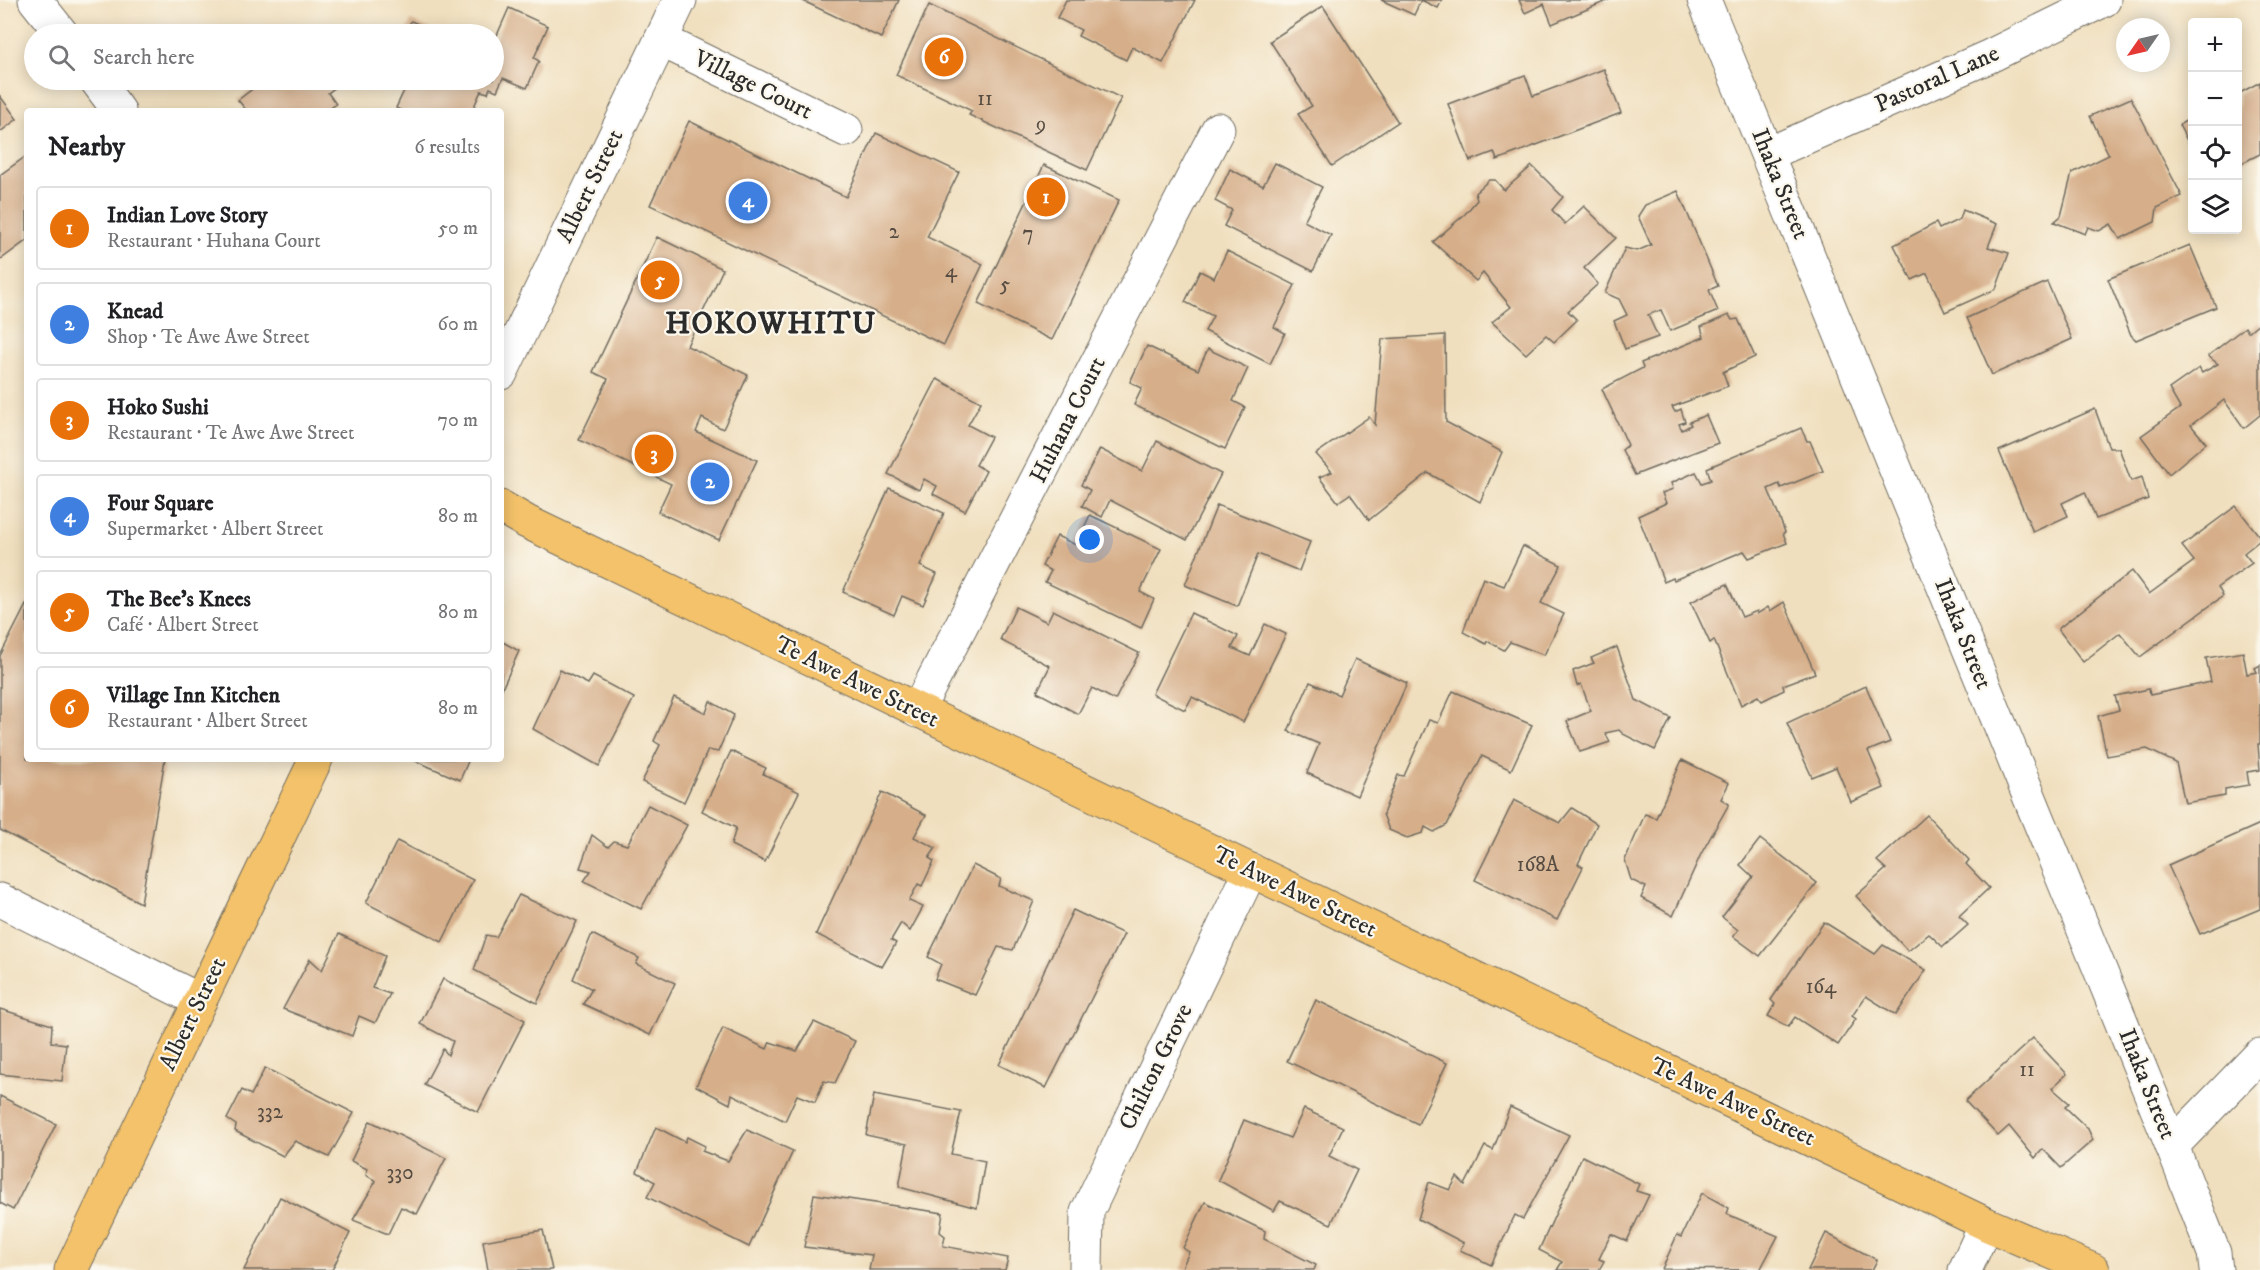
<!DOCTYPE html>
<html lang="en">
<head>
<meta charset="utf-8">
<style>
	:root { --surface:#fff; --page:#f2f2f2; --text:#202124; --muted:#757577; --line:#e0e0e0; --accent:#c8321e }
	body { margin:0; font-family:"IM FELL DW Pica",serif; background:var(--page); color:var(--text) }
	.controls { position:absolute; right:18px; top:18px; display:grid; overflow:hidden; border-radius:6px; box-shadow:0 3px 15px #0003 }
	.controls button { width:54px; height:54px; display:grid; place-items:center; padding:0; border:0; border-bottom:2px solid var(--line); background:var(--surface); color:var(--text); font:30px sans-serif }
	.compass { position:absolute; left:2116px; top:18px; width:54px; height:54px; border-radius:50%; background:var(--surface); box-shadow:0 3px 15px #0003; rotate:236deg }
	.you { position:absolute; left:1090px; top:540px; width:21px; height:21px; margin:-15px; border:4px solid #fff; border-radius:50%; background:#1a73e8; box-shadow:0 0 0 9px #1a73e833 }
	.badge { display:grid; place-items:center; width:39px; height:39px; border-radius:50%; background:var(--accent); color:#fff; font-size:20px; font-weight:700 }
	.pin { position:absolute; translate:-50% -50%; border:3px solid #fff; box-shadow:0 2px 6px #0006 }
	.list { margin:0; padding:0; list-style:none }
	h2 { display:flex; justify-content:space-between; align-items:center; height:78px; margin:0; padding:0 24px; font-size:26px }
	h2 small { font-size:20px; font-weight:400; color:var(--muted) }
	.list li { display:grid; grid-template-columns:39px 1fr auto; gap:18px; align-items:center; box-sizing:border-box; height:84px; margin:0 12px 12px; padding:0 12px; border:2px solid var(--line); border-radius:6px }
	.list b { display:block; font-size:22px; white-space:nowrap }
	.list p { margin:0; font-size:20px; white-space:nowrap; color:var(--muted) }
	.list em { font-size:20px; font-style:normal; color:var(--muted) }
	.icon { flex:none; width:33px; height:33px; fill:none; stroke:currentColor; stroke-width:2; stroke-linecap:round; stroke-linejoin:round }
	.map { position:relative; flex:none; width:2260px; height:1270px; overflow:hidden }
	.search { position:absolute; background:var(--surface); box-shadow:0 3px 15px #0003; left:24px; top:24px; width:480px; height:66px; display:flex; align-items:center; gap:15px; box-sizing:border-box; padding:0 21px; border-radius:33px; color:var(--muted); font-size:22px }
	.panel { position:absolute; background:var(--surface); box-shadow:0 3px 15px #0003; left:24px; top:108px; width:480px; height:654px; border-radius:6px }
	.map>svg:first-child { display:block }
	.building { fill:#d6ae89 }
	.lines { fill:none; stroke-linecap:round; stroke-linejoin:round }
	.minor-casing { stroke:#706a5e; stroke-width:35 }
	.major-casing { stroke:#706a5e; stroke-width:35 }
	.minor { stroke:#fff; stroke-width:33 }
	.major { stroke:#f3c26a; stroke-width:33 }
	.labels { text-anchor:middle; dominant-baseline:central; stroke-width:4.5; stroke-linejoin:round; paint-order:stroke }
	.number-label { font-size:21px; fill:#564c42 }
	.street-label { font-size:24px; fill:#2b2b2b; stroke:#fbf7ec }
	.district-label { font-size:30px; font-weight:bold; letter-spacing:1.5px; fill:#2b2b2b; stroke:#fbf7ec }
</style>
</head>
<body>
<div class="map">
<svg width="2260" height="1270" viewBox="0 0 2260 1270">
	<rect width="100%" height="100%" fill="#fbf7ec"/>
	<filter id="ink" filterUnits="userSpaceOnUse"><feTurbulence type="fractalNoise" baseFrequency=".0167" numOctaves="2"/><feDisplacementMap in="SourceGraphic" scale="12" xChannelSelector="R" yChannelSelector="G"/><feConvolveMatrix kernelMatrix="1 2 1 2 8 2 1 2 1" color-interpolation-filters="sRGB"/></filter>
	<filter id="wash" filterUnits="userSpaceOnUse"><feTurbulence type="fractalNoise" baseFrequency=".008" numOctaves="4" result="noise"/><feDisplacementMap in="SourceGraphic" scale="24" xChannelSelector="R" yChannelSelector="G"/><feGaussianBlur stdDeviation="1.35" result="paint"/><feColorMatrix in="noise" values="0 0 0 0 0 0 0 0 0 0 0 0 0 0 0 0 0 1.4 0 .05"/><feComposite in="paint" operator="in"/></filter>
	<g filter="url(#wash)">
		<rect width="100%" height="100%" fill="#f0dfbe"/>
		<g id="blocks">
			<!-- building -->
			<g class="building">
				<polygon points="801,0 899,0 881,38"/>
				<polygon points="1066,0 1195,0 1163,63 1132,47 1126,60 1078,36 1081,30 1057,18"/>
				<polygon points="1381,0 1442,0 1438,8 1421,0 1414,15"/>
				<polygon points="1519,0 1609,0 1552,24 1544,4 1525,13"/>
				<polygon points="929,5 1121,98 1087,170 969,115 972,111 896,75"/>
				<polygon points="1323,6 1398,122 1332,166 1298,114 1312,106 1270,41"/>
				<polygon points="509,8 548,26 534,58 539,61 527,88 503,78 497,91 490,88 488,93 481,91 472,111 402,111 396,108 409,80 494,80 494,42"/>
				<polygon points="411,21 442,34 405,34"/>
				<polygon points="1604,69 1621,113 1497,160 1494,152 1470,161 1448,104 1525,75 1533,96"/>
				<polygon points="264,80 345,80 328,93 336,104 327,111 247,111 238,100"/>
				<polygon points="2260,82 2260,154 2238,165 2238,94"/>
				<polygon points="0,96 17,119 0,132"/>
				<polygon points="2131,98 2182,196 2157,208 2155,222 2120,239 2111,224 2099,231 2088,227 2085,234 2054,222 2061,216 2072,173 2109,155 2090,116"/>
				<polygon points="2192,117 2192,150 2179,125"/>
				<polygon points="689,121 846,197 876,133 959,172 927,237 983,264 944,345 650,205"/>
				<polygon points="25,157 27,160 27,240 0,260 0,175"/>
				<polygon points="1275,163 1322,187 1304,221 1331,235 1313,271 1224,226 1232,210 1215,201 1230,169 1263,186"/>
				<polygon points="1044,165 1119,200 1052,340 978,304"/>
				<polygon points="1532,166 1563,197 1552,210 1565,224 1584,206 1616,238 1584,268 1598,284 1568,311 1577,320 1554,342 1546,335 1526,354 1492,322 1511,307 1483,273 1476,281 1433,242 1465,214 1477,200 1475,193 1489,180 1495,180 1504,190"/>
				<polygon points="1678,191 1718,286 1709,290 1718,311 1670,331 1661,310 1648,315 1658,337 1625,349 1614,321 1627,315 1619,299 1605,293 1625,248 1637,251 1651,245 1638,216 1645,205"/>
				<polygon points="1963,210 1997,224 1988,247 2009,253 1996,289 1945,312 1927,273 1912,280 1894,245 1936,223 1939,229 1960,219"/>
				<polygon points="657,237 723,269 687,346 748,375 723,429 702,418 696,432 757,460 719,540 658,512 671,484 579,440 608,379 593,372"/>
				<polygon points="2190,245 2216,307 2136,340 2131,335 2108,279"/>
				<polygon points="1227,251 1295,285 1274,327 1285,333 1270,364 1205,331 1213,316 1185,302 1200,271 1214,278"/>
				<polygon points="2047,282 2072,339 1992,375 1967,318"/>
				<polygon points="1729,315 1732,320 1738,319 1755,357 1723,372 1728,386 1672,407 1675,412 1681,409 1685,422 1679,424 1682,430 1691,425 1689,422 1706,415 1718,443 1635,475 1622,450 1628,445 1602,389 1643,368 1641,363 1704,337 1701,327"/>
				<polygon points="2260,322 2260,415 2244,428 2224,400 2191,425 2206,443 2169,474 2141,436 2180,408 2169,389 2199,368 2202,373 2218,364 2208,356 2245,327 2248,332"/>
				<polygon points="1445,335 1446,422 1502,452 1480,502 1428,473 1369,520 1350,494 1338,502 1319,477 1332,472 1316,454 1369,417 1375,425 1382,339"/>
				<polygon points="1147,346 1198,370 1208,349 1248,368 1233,401 1245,407 1225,449 1134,405 1142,388 1130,382"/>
				<polygon points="937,379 981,402 968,425 991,437 976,465 986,471 965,511 933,494 937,486 924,479 919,490 888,474"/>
				<polygon points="2095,409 2109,448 2119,448 2131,481 2142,477 2148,499 2096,519 2085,492 2062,503 2068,516 2033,532 1999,451"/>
				<polygon points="1801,428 1807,441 1810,441 1823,471 1781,488 1779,484 1768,489 1785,532 1783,533 1787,543 1749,558 1744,551 1674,580 1673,578 1664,582 1638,516 1666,503 1662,493 1673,489 1671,483 1696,472 1702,483 1711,480 1707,468"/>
				<polygon points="1157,441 1221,474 1187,540 1110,500 1102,517 1082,506 1090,490 1081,485 1100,449 1142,471"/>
				<polygon points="889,488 944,513 920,566 937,574 923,605 902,596 894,615 843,592"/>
				<polygon points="1217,505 1310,542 1299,571 1258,554 1237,606 1185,585"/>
				<polygon points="2236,506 2260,537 2260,540 2244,553 2252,563 2218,587 2223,596 2140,657 2120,633 2083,662 2058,629 2132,571 2149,594 2194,561 2182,546"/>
				<polygon points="1090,515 1161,549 1140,592 1154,599 1141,628 1045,582 1051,571 1042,566 1057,536 1076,545"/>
				<polygon points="1523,546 1561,565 1541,603 1564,614 1544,655 1510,642 1504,650 1487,641 1486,644 1463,632 1483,578 1504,586"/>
				<polygon points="1727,584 1742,617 1757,611 1757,614 1768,607 1770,611 1784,602 1815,673 1783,685 1784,690 1762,701 1758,696 1741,705 1714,640 1710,643 1691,602"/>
				<polygon points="27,603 27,759 165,759 141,903 0,830 0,656"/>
				<polygon points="1016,607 1047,622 1053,610 1139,653 1115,700 1092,688 1078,714 1037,692 1050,666 1000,640"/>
				<polygon points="1191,613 1238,636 1232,648 1250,656 1265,624 1286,634 1243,722 1192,697 1185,710 1152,694"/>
				<polygon points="501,641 519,651 501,691"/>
				<polygon points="1617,647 1636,700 1671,718 1655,750 1623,734 1619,730 1605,733 1610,742 1580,752 1567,721 1591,711 1581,684 1577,686 1573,671 1594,663 1591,658"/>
				<polygon points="2243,652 2247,674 2257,672 2255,668 2260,665 2260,744 2258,744 2260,770 2247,772 2249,785 2225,789 2225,796 2185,803 2176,763 2147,749 2107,756 2098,716 2119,710 2115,696 2149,689 2150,695 2211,682 2206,658"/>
				<polygon points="1355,659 1407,683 1357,796 1307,773 1319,744 1288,731 1310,682 1339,695"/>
				<polygon points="560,670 588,684 593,676 634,698 599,766 533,729"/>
				<polygon points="1866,686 1890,742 1868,751 1884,788 1851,802 1836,767 1812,777 1787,723"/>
				<polygon points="1453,691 1532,725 1511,770 1482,756 1447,825 1434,832 1425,827 1423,833 1407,838 1389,830 1383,814 1398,775 1404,776 1429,720 1438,723"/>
				<polygon points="674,697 706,713 710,701 734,715 718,752 708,750 684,802 642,782 660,745 654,741"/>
				<polygon points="731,751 766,768 763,774 799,792 765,862 731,845 736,828 702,811"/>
				<polygon points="411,759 469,759 460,780"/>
				<polygon points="1682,760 1729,783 1721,799 1729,804 1701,854 1673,916 1641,898 1646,887 1631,880 1625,860 1645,814 1656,818"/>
				<polygon points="882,792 926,815 914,837 936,848 929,858 934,861 922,886 918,884 909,901 923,907 910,931 901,923 891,940 896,943 882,967 816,934"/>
				<polygon points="1514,800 1560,823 1572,808 1597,824 1578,864 1583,867 1557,920 1475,880"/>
				<polygon points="648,805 687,825 641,909 584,881 591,871 580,868 592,835 608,847 614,841 627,845"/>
				<polygon points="1927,815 1969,860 1966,864 1989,888 1959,916 1968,925 1943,947 1929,934 1908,951 1856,896 1886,869 1877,861"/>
				<polygon points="2260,824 2260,909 2200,934 2168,865"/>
				<polygon points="1760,839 1817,883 1760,956 1733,936 1738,930 1722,917 1753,877 1740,865"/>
				<polygon points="397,841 473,880 442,942 366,903"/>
				<polygon points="973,865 1001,879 999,886 1034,901 1013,950 998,947 975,995 935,979 941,964 928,957"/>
				<polygon points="519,895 577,921 537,1003 474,970 486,935 496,937"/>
				<polygon points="1073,910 1124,934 1046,1088 999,1065"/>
				<polygon points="1824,922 1875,954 1883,945 1926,970 1896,1015 1866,996 1852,1016 1856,1019 1838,1045 1795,1017 1788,1027 1768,1016 1775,1004 1771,1000"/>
				<polygon points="339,934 385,956 372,988 390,994 375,1023 359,1016 352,1036 283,1009 310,959 322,970"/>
				<polygon points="592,934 639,958 636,964 675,983 650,1035 583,1004 592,989 573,979"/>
				<polygon points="443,979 525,1020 478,1112 424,1085 443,1049 448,1055 453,1041 420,1024"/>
				<polygon points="1316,1000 1447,1063 1418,1124 1287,1061"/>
				<polygon points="0,1009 52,1025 51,1042 66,1044 62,1081 0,1074"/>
				<polygon points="814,1022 855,1041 835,1083 824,1081 815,1102 797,1095 785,1121 732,1094 730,1104 696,1086 723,1028 767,1049 770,1042 797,1051"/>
				<polygon points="2033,1038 2067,1074 2052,1088 2069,1103 2065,1107 2088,1129 2093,1140 2061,1168 2043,1149 2035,1158 2009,1126 1998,1136 1965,1101"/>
				<polygon points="265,1068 354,1113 329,1157 295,1141 283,1156 235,1131 236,1125 227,1119 242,1090 251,1095"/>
				<polygon points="874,1095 961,1112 951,1154 985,1161 977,1208 899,1187 907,1144 866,1135"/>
				<polygon points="0,1096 56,1124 13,1210 0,1203"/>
				<polygon points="1510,1107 1569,1135 1523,1219 1515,1215 1491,1265 1460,1250 1464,1243 1418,1219 1429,1182 1450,1190 1457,1177 1465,1185 1485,1146 1493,1150"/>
				<polygon points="1304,1109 1343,1127 1329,1156 1357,1170 1331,1224 1280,1201 1274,1211 1218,1180 1244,1120 1290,1138"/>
				<polygon points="370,1121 446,1158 417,1214 401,1207 388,1234 353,1220 376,1181 366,1175 367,1169 351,1161"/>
				<polygon points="656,1127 685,1142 687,1137 705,1146 702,1151 728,1161 747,1130 793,1151 749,1247 647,1197 655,1182 637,1172"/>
				<polygon points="1582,1156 1639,1184 1636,1191 1649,1195 1627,1241 1611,1234 1599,1259 1604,1261 1599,1270 1557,1270 1562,1262 1539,1250"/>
				<polygon points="1702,1193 1729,1208 1727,1214 1778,1236 1760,1270 1662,1269 1677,1235 1681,1237"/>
				<polygon points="814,1194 943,1213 940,1232 945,1236 943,1246 1008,1258 1005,1270 869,1270 872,1255 804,1247"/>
				<polygon points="280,1197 350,1233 332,1270 244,1270"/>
				<polygon points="1205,1202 1265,1231 1264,1239 1316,1265 1314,1270 1181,1270 1189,1252 1183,1248"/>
				<polygon points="543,1230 552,1270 488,1270 483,1241"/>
				<polygon points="1826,1233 1877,1260 1872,1270 1808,1270"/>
			</g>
		</g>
	</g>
	<g filter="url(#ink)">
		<use href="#blocks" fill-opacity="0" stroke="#706a5e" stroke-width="1.5"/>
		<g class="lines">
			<!-- minor casing -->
			<g class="minor-casing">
				<g id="minor">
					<polyline points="35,0 62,34"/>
					<polyline points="1704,0 2172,1146 2214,1253 2216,1270"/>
					<polyline points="661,40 846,130"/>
					<polyline points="96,80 119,111"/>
					<polyline points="1768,154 1990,56 2104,0"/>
					<polyline points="501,373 680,0"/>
					<polyline points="917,711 1218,129"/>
					<polyline points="0,900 199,1000"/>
					<polyline points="2172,1146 2260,1055"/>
					<polyline points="1086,1270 1087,1212 1251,870"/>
					<polyline points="1965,1270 1986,1224"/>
				</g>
			</g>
			<!-- major casing -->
			<g class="major-casing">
				<g id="major">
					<polyline points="501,507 527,522 1986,1224 2093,1270"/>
					<polyline points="71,1270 316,759"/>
				</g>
			</g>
			<!-- minor -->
			<use href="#minor" class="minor"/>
			<!-- major -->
			<use href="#major" class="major"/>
		</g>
	</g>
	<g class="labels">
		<!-- number labels -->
		<g class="number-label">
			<text x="985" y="99">11</text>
			<text x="1041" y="125">9</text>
			<text x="894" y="232">2</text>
			<text x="1028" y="234">7</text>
			<text x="951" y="271">4</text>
			<text x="1005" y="285">5</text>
			<text x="1538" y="865">168A</text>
			<text x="1821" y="987">164</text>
			<text x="2027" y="1070">11</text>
			<text x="270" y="1112">332</text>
			<text x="400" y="1173">330</text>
		</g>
		<!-- street labels -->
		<g class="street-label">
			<text transform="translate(1937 79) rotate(-24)">Pastoral Lane</text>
			<text transform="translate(753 85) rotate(26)">Village Court</text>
			<text transform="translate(1780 184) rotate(68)">Ihaka Street</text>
			<text transform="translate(590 186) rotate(-64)">Albert Street</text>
			<text transform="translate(1068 420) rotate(-63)">Huhana Court</text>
			<text transform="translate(1963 634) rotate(68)">Ihaka Street</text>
			<text transform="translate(857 682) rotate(26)">Te Awe Awe Street</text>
			<text transform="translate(1295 892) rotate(26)">Te Awe Awe Street</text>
			<text transform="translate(193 1014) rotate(-64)">Albert Street</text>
			<text transform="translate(1156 1067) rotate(-64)">Chilton Grove</text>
			<text transform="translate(2147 1084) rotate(68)">Ihaka Street</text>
			<text transform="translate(1733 1102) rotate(25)">Te Awe Awe Street</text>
		</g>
		<!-- district labels -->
		<g class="district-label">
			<text x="771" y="324">HOKOWHITU</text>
		</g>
	</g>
</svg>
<div class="controls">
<button>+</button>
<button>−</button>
<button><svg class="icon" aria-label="locate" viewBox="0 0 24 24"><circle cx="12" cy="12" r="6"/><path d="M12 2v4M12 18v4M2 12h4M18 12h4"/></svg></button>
<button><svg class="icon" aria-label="layers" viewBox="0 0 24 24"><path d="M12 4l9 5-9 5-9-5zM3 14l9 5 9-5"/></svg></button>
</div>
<svg class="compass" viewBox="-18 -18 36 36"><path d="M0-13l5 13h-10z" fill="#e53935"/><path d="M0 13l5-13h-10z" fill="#757577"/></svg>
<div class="you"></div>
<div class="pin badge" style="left:1046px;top:197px;background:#e8710a">1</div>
<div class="pin badge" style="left:710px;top:482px;background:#3f7fe0">2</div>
<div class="pin badge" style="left:654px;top:454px;background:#e8710a">3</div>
<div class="pin badge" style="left:748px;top:201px;background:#3f7fe0">4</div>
<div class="pin badge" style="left:660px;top:280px;background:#e8710a">5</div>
<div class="pin badge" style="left:944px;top:57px;background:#e8710a">6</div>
<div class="search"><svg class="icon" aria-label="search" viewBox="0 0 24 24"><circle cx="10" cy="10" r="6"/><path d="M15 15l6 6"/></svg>Search here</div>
<section class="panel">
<h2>Nearby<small>6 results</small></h2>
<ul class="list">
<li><span class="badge" style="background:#e8710a">1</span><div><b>Indian Love Story</b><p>Restaurant · Huhana Court</p></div><em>50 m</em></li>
<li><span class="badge" style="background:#3f7fe0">2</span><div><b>Knead</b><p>Shop · Te Awe Awe Street</p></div><em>60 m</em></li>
<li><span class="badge" style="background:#e8710a">3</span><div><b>Hoko Sushi</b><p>Restaurant · Te Awe Awe Street</p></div><em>70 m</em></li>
<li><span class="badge" style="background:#3f7fe0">4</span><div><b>Four Square</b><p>Supermarket · Albert Street</p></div><em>80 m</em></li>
<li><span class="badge" style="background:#e8710a">5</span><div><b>The Bee's Knees</b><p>Café · Albert Street</p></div><em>80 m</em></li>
<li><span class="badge" style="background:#e8710a">6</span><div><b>Village Inn Kitchen</b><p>Restaurant · Albert Street</p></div><em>80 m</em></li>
</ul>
</section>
</div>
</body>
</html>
